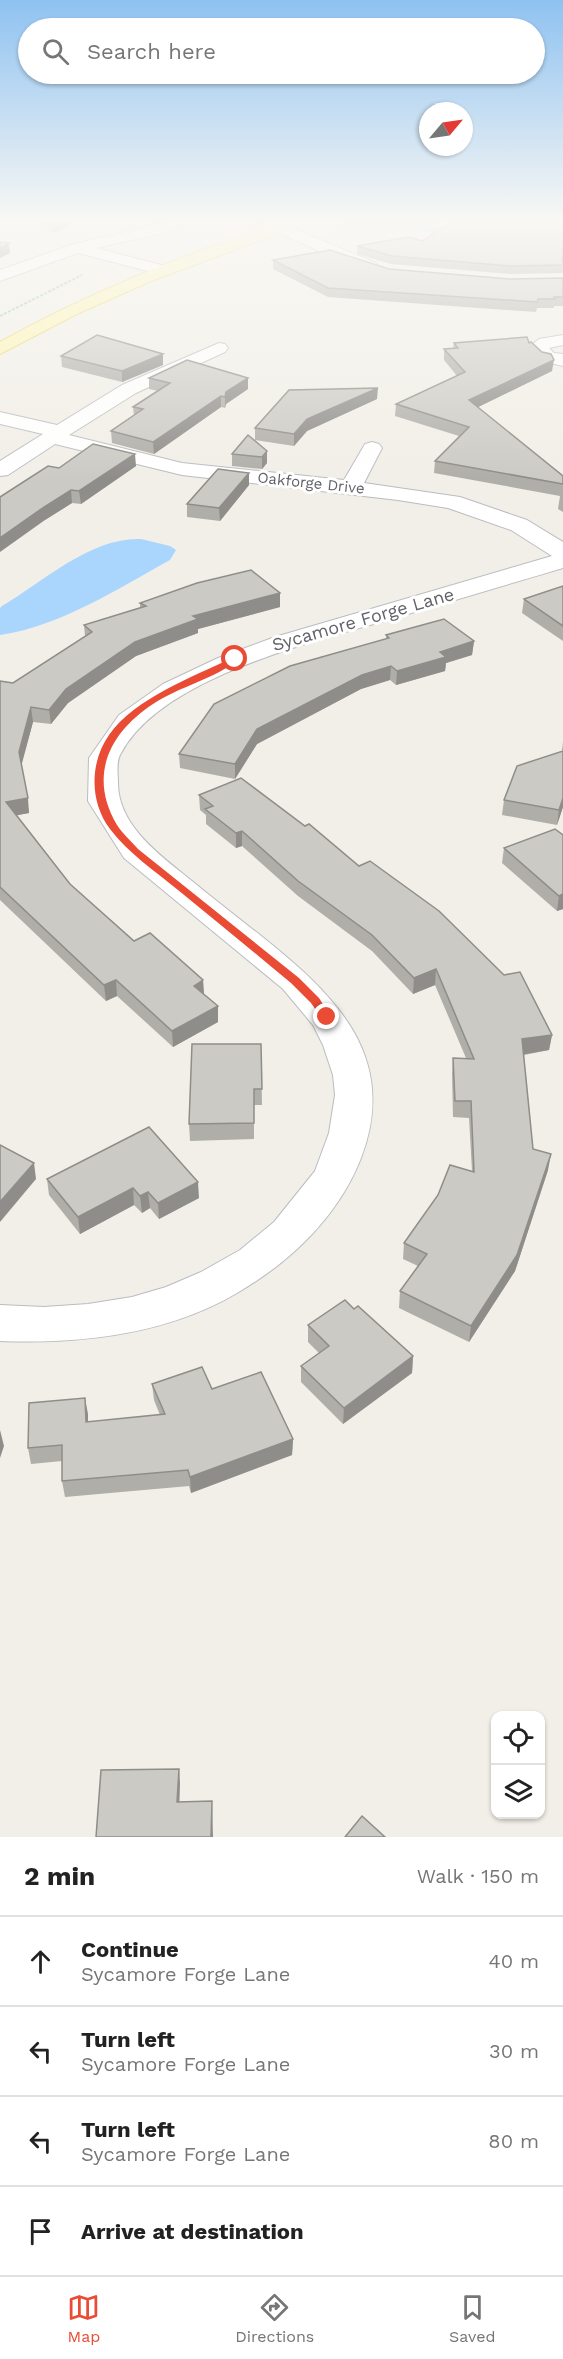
<!DOCTYPE html>
<html lang="en">
<head>
<meta charset="utf-8">
<style>
	:root { --surface:#fff; --page:#f2f2f2; --text:#222; --muted:#767676; --line:#e0e0e0; --accent:#e94b35 }
	body { margin:0; font-family:"Work Sans",sans-serif; background:var(--page); color:var(--text) }
	.controls { position:absolute; right:18px; bottom:18px; display:grid; overflow:hidden; border-radius:12px; box-shadow:0 2px 4px #0004 }
	.controls button { width:54px; height:54px; display:grid; place-items:center; padding:0; border:0; border-bottom:2px solid var(--line); background:var(--surface); color:var(--text); font:30px sans-serif }
	.compass { position:absolute; left:419px; top:102px; width:54px; height:54px; border-radius:50%; background:var(--surface); box-shadow:0 2px 4px #0004; rotate:61deg }
	.stop { position:absolute; width:18px; height:18px; margin:-14px; border:4px solid #e94b35; border-radius:50%; background:#fff }
	.stop.end { background:#e94b35; border-color:#fff; box-shadow:0 2px 6px #0008 }
	.list { margin:0; padding:0; list-style:none }
	h2 { display:flex; justify-content:space-between; align-items:center; height:78px; margin:0; padding:0 24px; font-size:26px }
	h2 small { font-size:20px; font-weight:400; color:var(--muted) }
	.list li { display:grid; grid-template-columns:39px 1fr auto; gap:18px; align-items:center; box-sizing:border-box; height:90px; padding:0 24px; border-top:2px solid var(--line) }
	.list b { display:block; font-size:22px; white-space:nowrap }
	.list p { margin:0; font-size:20px; white-space:nowrap; color:var(--muted) }
	.list em { font-size:20px; font-style:normal; color:var(--muted) }
	.icon { flex:none; width:33px; height:33px; fill:none; stroke:currentColor; stroke-width:2; stroke-linecap:round; stroke-linejoin:round }
	.map { position:relative; flex:none; width:563px; height:1837px; overflow:hidden }
	.search { position:absolute; background:var(--surface); box-shadow:0 2px 4px #0004; left:18px; right:18px; top:18px; height:66px; display:flex; align-items:center; gap:15px; box-sizing:border-box; padding:0 21px; border-radius:33px; color:var(--muted); font-size:22px }
	.sheet { height:438px; background:var(--surface) }
	nav { display:flex; justify-content:space-around; align-items:center; box-sizing:border-box; height:84px; border-top:2px solid var(--line); background:var(--surface); font-size:16px; color:var(--muted) }
	nav a { display:grid; justify-items:center; gap:3px }
	nav .on { color:var(--accent) }
	.map>svg:first-child { display:block }
	.water { fill:#aad6fe }
	.lines { fill:none; stroke-linecap:round; stroke-linejoin:round }
	.minor-casing { stroke:#babcc1; stroke-width:2 }
	.major-casing { stroke:#f1cf60; stroke-width:2 }
	.path { stroke:#9ec8ac; stroke-width:2; stroke-dasharray:3 1.5; stroke-linecap:butt }
	.minor { fill:#fff; fill-rule:evenodd }
	.major { fill:#fef5af; fill-rule:evenodd }
	.wall { fill:#afaea9 }
	.shaded-wall { fill:#8f8d89 }
	.building { fill:#cccac4; stroke:#8f8d89; stroke-width:1.5 }
	.route { fill:#e94b35 }
	.labels { text-anchor:middle; dominant-baseline:central; stroke-width:6; stroke-linejoin:round; paint-order:stroke }
	.far-street-label { font-size:15px; fill:#5f6267; stroke:#fff }
	.street-label { font-size:18px; fill:#5f6267; stroke:#fff }
</style>
</head>
<body>
<div class="map">
<svg width="563" height="1837" viewBox="0 0 563 1837">
	<rect width="100%" height="100%" fill="#f1efe7"/>
	<!-- water -->
	<g class="water">
		<path d="M344,222h96l-1,3 14,13c-17,1 -31,-11 -49,-13 -18,-1 -49,7 -65,0z"/>
		<path d="M141,539l29,7 6,4 -6,10c-53,29 -109,66 -170,75v-27l2,-2c42,-25 89,-69 139,-67z"/>
	</g>
	<g class="lines">
		<!-- minor casing -->
		<g class="minor-casing">
			<g id="minor">
				<polygon points="167,222 186,222 172,231 96,248 169,267 171,270 169,273 163,275 78,253 0,281 0,270 71,245"/>
				<polygon points="257,222 277,222 376,263 378,266 370,271 338,260"/>
				<polygon points="563,335 563,345 549,348 554,353 563,354 563,366 541,361 528,348 539,339"/>
				<path d="M219,343l6,1 3,4 -3,4 -89,41 -67,42 113,28 162,17 21,-36 7,-2 7,2 3,4 -18,35 96,14 67,23 36,22v26c-57,17 -115,34 -172,51 -78,23 -232,59 -271,136 -4,8 -2,19 -2,28 0,39 35,67 64,90 26,21 52,42 78,62 74,59 140,121 101,223 -23,59 -71,104 -124,135 -71,42 -157,51 -237,48v-36l44,2 44,-3 44,-7 34,-10 35,-15 39,-22 34,-28 41,-51 14,-38 6,-38 -2,-20 -10,-30 -10,-20 -30,-36 -159,-131 -36,-57 1,-43 30,-43 44,-31 55,-26 57,-21 277,-81 -41,-26 -63,-22 -50,-8 -216,-25 -127,-31 -47,31 -8,1v-15l43,-27 -43,-10v-12l57,13 65,-40z"/>
			</g>
		</g>
		<!-- major casing -->
		<g class="major-casing">
			<path id="major" d="M281,222h23l-2,3 -151,56 -74,33 -77,40v-12c90,-50 184,-87 281,-120z"/>
		</g>
		<!-- path -->
		<polyline class="path" points="0,316 82,275"/>
		<!-- minor -->
		<use href="#minor" class="minor"/>
		<!-- major -->
		<use href="#major" class="major"/>
	</g>
	<!-- wall -->
	<g class="wall">
		<polygon points="39,222 75,222 54,233"/>
		<polygon points="563,222 563,273 510,274 391,264 357,254 357,246 422,241"/>
		<polygon points="273,260 511,279 563,278 563,306 554,306 554,308 537,308 536,312 328,297 273,269"/>
		<polygon points="454,343 529,343 552,371 478,407 563,476 563,512 558,509 560,496 434,473 435,461 459,436 395,416 396,404 457,376 444,360 444,349 453,348"/>
		<polygon points="163,354 163,365 122,382 62,367 61,356"/>
		<polygon points="149,378 248,378 248,389 226,404 225,408 221,407 154,454 112,443 111,431 134,416 133,407 158,391 149,389"/>
		<polygon points="377,399 307,431 294,446 255,440 255,428"/>
		<polygon points="248,435 267,463 262,469 232,466 232,454"/>
		<polygon points="136,466 81,504 72,503 45,520 59,468"/>
		<polygon points="249,473 249,485 220,521 187,517 187,504"/>
		<polygon points="563,586 563,641 522,613 524,599"/>
		<polygon points="140,603 280,607 198,629 198,633 136,656 68,703 51,724 33,722 21,765 29,813 17,815 70,884 134,941 203,980 204,994 218,1022 173,1047 117,996 106,1001 0,900 0,681 13,683 85,636 84,625 140,608"/>
		<polygon points="386,635 474,641 472,655 446,663 445,671 396,685 390,680 361,689 257,744 235,779 180,768 179,754 386,639"/>
		<polygon points="563,742 563,807 557,825 502,815 504,800 563,751 562,750"/>
		<polygon points="199,795 552,1035 549,1050 524,1055 533,1149 548,1170 515,1271 469,1342 399,1308 400,1291 418,1266 403,1259 404,1243 472,1171 469,1118 453,1117 452,1074 453,1058 466,1058 435,985 413,994 372,951 298,896 242,846 236,848 206,824 206,815 200,810"/>
		<polygon points="555,829 563,909 557,911 502,863 504,848"/>
		<polygon points="261,1044 262,1105 254,1105 254,1139 190,1141 189,1124"/>
		<polygon points="149,1127 199,1198 159,1219 150,1208 142,1213 134,1205 80,1234 49,1195 47,1179"/>
		<polygon points="354,1309 413,1356 412,1373 343,1424 301,1382 301,1366 319,1353 308,1342 308,1325"/>
		<polygon points="152,1384 212,1389 293,1439 292,1455 191,1493 189,1486 65,1497 62,1481 62,1461 31,1464 28,1448 88,1414 88,1422 160,1415 154,1400"/>
	</g>
	<!-- shaded-wall -->
	<g class="shaded-wall">
		<polygon points="56,222 75,222 54,233 53,224"/>
		<polygon points="9,243 10,253 0,258 0,248"/>
		<polygon points="163,354 163,365 122,382 122,371"/>
		<polygon points="554,360 552,371 468,412 469,400"/>
		<polygon points="248,378 248,389 226,404 225,408 225,397 226,392"/>
		<polygon points="378,388 377,399 307,431 294,446 294,434 307,419"/>
		<polygon points="221,396 221,407 154,454 153,442"/>
		<polygon points="267,451 267,463 262,469 262,457"/>
		<polygon points="135,454 136,466 81,504 79,491"/>
		<polygon points="249,473 249,485 220,521 219,508"/>
		<polygon points="71,490 72,503 45,520 0,552 0,538 44,507"/>
		<polygon points="280,593 280,607 198,629 198,633 136,656 68,703 51,724 49,710 66,689 135,642 193,616"/>
		<polygon points="474,641 472,655 446,663 445,671 396,685 397,671 440,652"/>
		<polygon points="391,666 390,680 361,689 257,744 235,779 235,764 257,729 362,675"/>
		<polygon points="31,707 33,722 21,767 19,752"/>
		<polygon points="28,798 29,813 8,817 6,802"/>
		<polygon points="563,798 563,807 557,825 559,810"/>
		<polygon points="242,831 242,846 236,848 236,833"/>
		<polygon points="563,894 563,909 557,911 559,896"/>
		<polygon points="436,969 435,985 413,994 414,978"/>
		<polygon points="116,980 117,996 106,1001 104,985"/>
		<polygon points="203,980 204,996 194,986"/>
		<polygon points="218,1006 218,1022 173,1047 172,1031"/>
		<polygon points="552,1035 549,1050 520,1055 522,1039"/>
		<polygon points="551,1154 548,1170 515,1271 469,1342 471,1326"/>
		<polygon points="34,1163 36,1179 0,1222 0,1202"/>
		<polygon points="198,1182 199,1198 159,1219 158,1203"/>
		<polygon points="133,1188 134,1205 80,1234 78,1217"/>
		<polygon points="148,1192 150,1208 142,1213 140,1196"/>
		<polygon points="413,1356 412,1373 343,1424 344,1408"/>
		<polygon points="85,1398 88,1414 88,1438 86,1422"/>
		<polygon points="0,1430 4,1446 0,1458"/>
		<polygon points="293,1439 292,1455 191,1493 190,1477"/>
		<polygon points="179,1769 180,1783 179,1816 177,1802"/>
		<polygon points="212,1801 213,1837 211,1837"/>
	</g>
	<!-- building -->
	<g class="building">
		<polygon points="454,222 563,222 563,258 562,258 563,265 511,266 392,256 357,246 409,237 422,241"/>
		<polygon points="0,242 9,243 0,248"/>
		<polygon points="330,250 389,269 511,279 563,278 563,297 554,297 555,299 538,299 537,302 328,288 273,260"/>
		<polygon points="97,335 163,354 122,371 61,356"/>
		<polygon points="527,337 529,343 531,342 542,352 551,354 554,360 469,400 563,476 563,484 435,461 469,427 396,404 465,372 444,349 458,348 454,343"/>
		<polygon points="187,360 248,378 226,392 225,397 221,396 153,442 111,431 143,409 133,407 170,383 149,378"/>
		<polygon points="378,388 307,419 294,434 255,428 289,390"/>
		<polygon points="248,435 267,451 262,457 232,454"/>
		<polygon points="93,444 135,454 79,491 71,490 44,507 0,538 0,497 48,466 59,468"/>
		<polygon points="218,469 249,473 219,508 187,504"/>
		<polygon points="251,570 280,593 193,616 198,619 135,642 66,689 49,710 31,707 19,752 28,798 6,802 70,884 134,941 150,933 203,980 194,986 218,1006 172,1031 116,980 104,985 0,887 0,681 13,683 92,632 84,625 146,606 140,603 197,583"/>
		<polygon points="563,586 563,626 524,599"/>
		<polygon points="444,619 474,641 440,652 446,657 397,671 391,666 362,675 257,729 235,764 179,754 214,704 290,666 389,638 386,635"/>
		<polygon points="563,751 563,798 559,810 504,800 517,766"/>
		<polygon points="241,778 305,826 309,824 359,866 370,861 439,911 504,975 520,972 552,1035 522,1039 533,1149 551,1154 517,1255 471,1326 400,1291 427,1254 404,1243 438,1195 450,1165 474,1172 471,1101 455,1101 453,1058 474,1059 436,969 414,978 372,935 298,881 242,831 236,833 205,809 213,806 199,795"/>
		<polygon points="555,829 563,835 563,894 559,896 504,848"/>
		<polygon points="192,1044 261,1044 262,1089 254,1089 254,1123 189,1124"/>
		<polygon points="149,1127 198,1182 158,1203 148,1192 140,1196 133,1188 78,1217 47,1179"/>
		<polygon points="0,1145 34,1163 0,1202"/>
		<polygon points="345,1300 354,1309 358,1306 413,1356 344,1408 301,1366 329,1346 308,1325"/>
		<polygon points="202,1367 212,1389 261,1372 293,1439 190,1477 188,1470 62,1481 62,1445 28,1448 29,1403 85,1398 86,1422 165,1414 152,1384"/>
		<polygon points="179,1769 177,1802 212,1801 211,1837 96,1837 101,1770"/>
		<polygon points="362,1816 385,1837 345,1837"/>
	</g>
	<!-- sky -->
	<linearGradient id="sky" x2="0" y2="1"><stop stop-color="#8fc2f1"/><stop offset="0.46" stop-color="#f9f8f4"/><stop offset="1" stop-color="#f9f8f4" stop-opacity="0"/></linearGradient>
	<rect width="563" height="479" fill="url(#sky)"/>
	<!-- route -->
	<path class="route" d="M232,658l7,1c-24,20 -59,27 -86,45 -44,29 -65,72 -36,121 5,8 14,16 21,24l161,129 20,20 11,17 2,2 -5,4 -4,-1 -12,-17 -20,-20c-37,-31 -75,-62 -113,-93 -23,-19 -50,-37 -68,-61 -21,-28 -20,-67 -1,-94 26,-37 84,-58 123,-77z"/>
	<g class="labels">
		<!-- far-street labels -->
		<g class="far-street-label">
			<text transform="translate(311 483) rotate(6)">Oakforge Drive</text>
		</g>
		<!-- street labels -->
		<g class="street-label">
			<text transform="translate(363 619) rotate(-16)">Sycamore Forge Lane</text>
		</g>
	</g>
</svg>
<div class="controls">
<button><svg class="icon" aria-label="locate" viewBox="0 0 24 24"><circle cx="12" cy="12" r="6"/><path d="M12 2v4M12 18v4M2 12h4M18 12h4"/></svg></button>
<button><svg class="icon" aria-label="layers" viewBox="0 0 24 24"><path d="M12 4l9 5-9 5-9-5zM3 14l9 5 9-5"/></svg></button>
</div>
<svg class="compass" viewBox="-18 -18 36 36"><path d="M0-13l5 13h-10z" fill="#e53935"/><path d="M0 13l5-13h-10z" fill="#767676"/></svg>
<div class="stop" style="left:235px;top:659px"></div>
<div class="stop end" style="left:327px;top:1017px"></div>
<div class="search"><svg class="icon" aria-label="search" viewBox="0 0 24 24"><circle cx="10" cy="10" r="6"/><path d="M15 15l6 6"/></svg>Search here</div>
</div>
<section class="sheet">
<h2>2 min<small>Walk · 150 m</small></h2>
<ul class="list">
<li><svg class="icon" aria-label="ahead" viewBox="0 0 24 24"><path d="M12 20V5M6 11l6-6 6 6"/></svg><div><b>Continue</b><p>Sycamore Forge Lane</p></div><em>40 m</em></li>
<li><svg class="icon" aria-label="left" viewBox="0 0 24 24"><path d="M17 20v-9H6M10 6l-5 5 5 5"/></svg><div><b>Turn left</b><p>Sycamore Forge Lane</p></div><em>30 m</em></li>
<li><svg class="icon" aria-label="left" viewBox="0 0 24 24"><path d="M17 20v-9H6M10 6l-5 5 5 5"/></svg><div><b>Turn left</b><p>Sycamore Forge Lane</p></div><em>80 m</em></li>
<li><svg class="icon" aria-label="arrive" viewBox="0 0 24 24"><path d="M6 21V4h12l-3 4 3 4H6"/></svg><div><b>Arrive at destination</b></div></li>
</ul>
</section>
<nav>
<a class="on"><svg class="icon" aria-label="map" viewBox="0 0 24 24"><path d="M3 6l6-2 6 2 6-2v14l-6 2-6-2-6 2zM9 4v14M15 6v14"/></svg>Map</a>
<a><svg class="icon" aria-label="directions" viewBox="0 0 24 24"><path d="M12 3l9 9-9 9-9-9zM9 14v-3h6M13 9l2 2-2 2"/></svg>Directions</a>
<a><svg class="icon" aria-label="saved" viewBox="0 0 24 24"><path d="M7 4h10v16l-5-4-5 4z"/></svg>Saved</a>
</nav>
</body>
</html>
